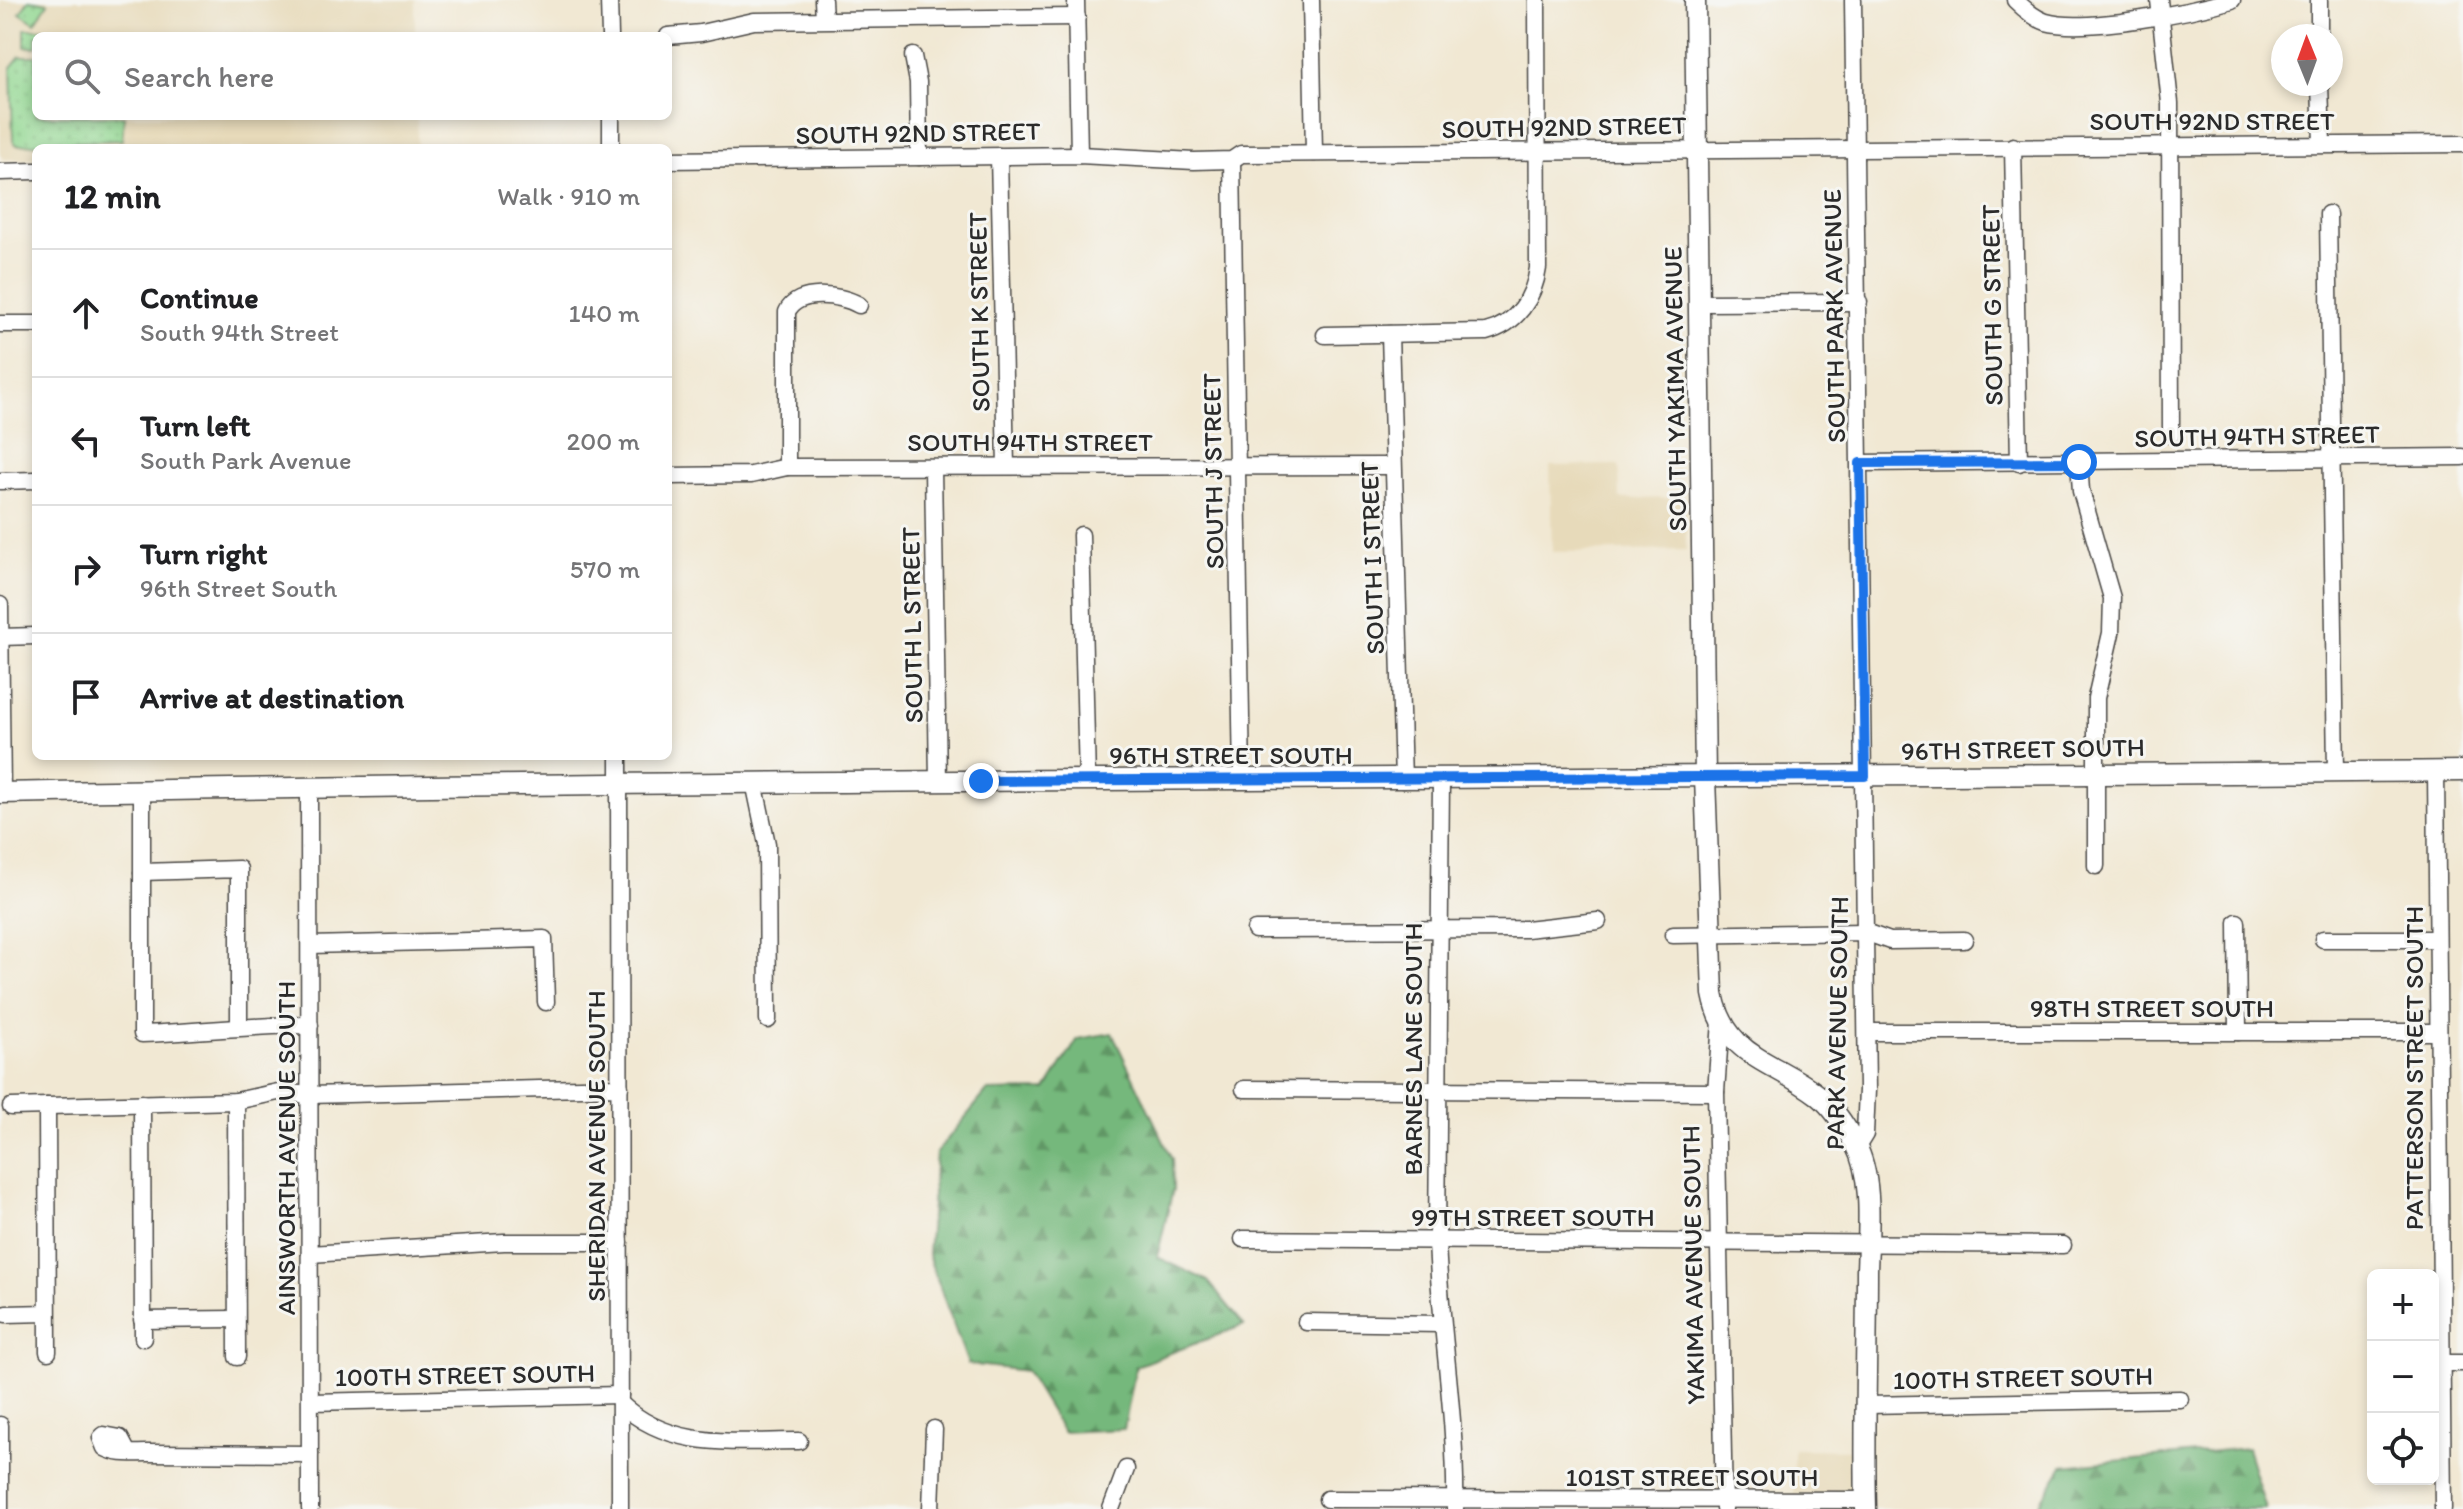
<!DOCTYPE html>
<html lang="en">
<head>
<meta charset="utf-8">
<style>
	:root { --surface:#fff; --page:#f2f2f2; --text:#202124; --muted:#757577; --line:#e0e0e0 }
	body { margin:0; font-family:Itim,sans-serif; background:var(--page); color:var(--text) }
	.controls { position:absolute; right:24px; bottom:24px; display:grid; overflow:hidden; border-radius:12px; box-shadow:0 4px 12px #0003 }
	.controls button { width:72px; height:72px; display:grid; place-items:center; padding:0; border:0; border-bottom:2px solid var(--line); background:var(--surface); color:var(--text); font:40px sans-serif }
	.compass { position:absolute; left:2271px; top:24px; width:72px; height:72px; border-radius:50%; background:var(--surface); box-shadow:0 4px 12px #0003; rotate:359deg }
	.stop { position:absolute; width:24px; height:24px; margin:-18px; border:6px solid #1a73e8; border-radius:50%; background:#fff }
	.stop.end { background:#1a73e8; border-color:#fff; box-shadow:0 2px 8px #0008 }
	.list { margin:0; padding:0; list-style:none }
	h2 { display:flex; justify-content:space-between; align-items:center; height:104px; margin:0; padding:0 32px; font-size:34px }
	h2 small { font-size:26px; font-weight:400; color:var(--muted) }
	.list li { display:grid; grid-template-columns:52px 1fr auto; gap:24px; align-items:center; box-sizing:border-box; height:128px; padding:0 32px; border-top:2px solid var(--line) }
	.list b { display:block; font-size:30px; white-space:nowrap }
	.list p { margin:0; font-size:26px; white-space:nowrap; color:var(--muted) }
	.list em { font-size:26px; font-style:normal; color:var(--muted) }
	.icon { flex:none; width:44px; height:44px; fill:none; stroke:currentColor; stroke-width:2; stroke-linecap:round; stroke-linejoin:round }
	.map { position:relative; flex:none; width:2463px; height:1509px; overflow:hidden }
	.search { position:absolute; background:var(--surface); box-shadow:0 4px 12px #0003; left:32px; top:32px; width:640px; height:88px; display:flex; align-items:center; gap:20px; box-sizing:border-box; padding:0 28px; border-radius:12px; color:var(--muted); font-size:30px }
	.panel { position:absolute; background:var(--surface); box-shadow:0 4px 12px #0003; left:32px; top:144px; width:640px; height:616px; border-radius:12px }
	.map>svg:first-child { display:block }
	.built { fill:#e7daba }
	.forest { fill:url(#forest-firs); stroke:#507253; stroke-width:2 }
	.park { fill:url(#park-dots); stroke:#5e815e; stroke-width:2 }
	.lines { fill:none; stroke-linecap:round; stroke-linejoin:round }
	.minor-casing { stroke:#494744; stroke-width:19 }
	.major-casing { stroke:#494744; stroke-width:23 }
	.minor { stroke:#fff; stroke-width:16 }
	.major { stroke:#fff; stroke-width:20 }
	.route { stroke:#1a73e8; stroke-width:10 }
	.labels { text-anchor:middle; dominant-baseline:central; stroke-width:6; stroke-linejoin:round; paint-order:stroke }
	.street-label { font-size:26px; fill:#2b2b2b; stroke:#f6f6f2 }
</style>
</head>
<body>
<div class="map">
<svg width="2463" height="1509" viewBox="0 0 2463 1509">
	<defs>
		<pattern id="forest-firs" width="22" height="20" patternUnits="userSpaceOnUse" patternTransform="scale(2)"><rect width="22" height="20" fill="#75b87b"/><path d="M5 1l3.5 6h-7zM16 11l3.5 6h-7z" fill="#609665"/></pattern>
		<pattern id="park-dots" width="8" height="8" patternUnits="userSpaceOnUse" patternTransform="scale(2)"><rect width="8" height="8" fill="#92d791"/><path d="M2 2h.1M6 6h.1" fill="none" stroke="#7eb97d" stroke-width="1.8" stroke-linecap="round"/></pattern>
	</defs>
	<rect width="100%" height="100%" fill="#f6f6f2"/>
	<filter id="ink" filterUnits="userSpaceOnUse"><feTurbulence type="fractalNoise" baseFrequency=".0125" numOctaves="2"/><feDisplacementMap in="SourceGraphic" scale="16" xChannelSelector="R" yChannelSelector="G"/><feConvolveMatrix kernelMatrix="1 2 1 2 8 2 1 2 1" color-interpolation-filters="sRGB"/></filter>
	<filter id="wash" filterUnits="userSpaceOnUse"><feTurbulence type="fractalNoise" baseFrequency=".006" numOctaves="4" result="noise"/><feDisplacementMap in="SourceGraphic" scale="32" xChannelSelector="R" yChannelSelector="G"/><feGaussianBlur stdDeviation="1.8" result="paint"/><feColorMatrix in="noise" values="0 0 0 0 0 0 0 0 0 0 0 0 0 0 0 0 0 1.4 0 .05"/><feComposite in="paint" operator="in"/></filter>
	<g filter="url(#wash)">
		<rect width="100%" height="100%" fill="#f1e8d3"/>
		<!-- built -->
		<g class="built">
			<polygon points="0,0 415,0 415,36 36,36 36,116 417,116 417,148 36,148 36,159 4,159 0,155"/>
			<polygon points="1619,465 1620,499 1686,498 1686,550 1552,552 1550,466"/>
			<polygon points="1794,1449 1852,1450 1852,1495 1794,1495"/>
		</g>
		<!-- forest -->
		<g class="forest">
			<polygon points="1112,1033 1172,1159 1173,1189 1157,1257 1208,1281 1244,1325 1136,1366 1124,1429 1063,1432 1026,1371 968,1364 928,1255 936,1153 987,1091 1046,1090 1078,1039"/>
			<polygon points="2247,1448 2266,1509 2036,1509 2063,1466"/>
		</g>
		<!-- park -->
		<g class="park">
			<polygon points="29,0 48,3 35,23 20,13"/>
			<polygon points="25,29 57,29 57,36 36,36 36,47 25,47"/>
			<polygon points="20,56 36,56 36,116 124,116 122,140 17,145 13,141 11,67"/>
		</g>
	</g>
	<g filter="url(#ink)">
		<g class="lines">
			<!-- minor casing -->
			<g class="minor-casing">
				<g id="minor">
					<polyline points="609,0 610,36"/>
					<polyline points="823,0 824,19"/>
					<polyline points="1076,0 1079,155"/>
					<polyline points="1311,0 1314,153"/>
					<polyline points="1853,0 1867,1090 1865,1134 1857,1147"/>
					<path d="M2015,0c9,9 19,18 31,22 39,11 145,-10 186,-22"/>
					<polyline points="2159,0 2170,103 2171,435"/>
					<polyline points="2319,0 2319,36"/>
					<polyline points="668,36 701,33 754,21 1077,17"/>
					<polyline points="913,56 918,82 919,157"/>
					<polyline points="2320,84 2322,144"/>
					<polyline points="611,116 611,148"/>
					<polyline points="2013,146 2019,463"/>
					<polyline points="999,156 1006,466"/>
					<polyline points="668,160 1079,155 1194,161 1232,160 1241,154 2463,144"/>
					<polyline points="1232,160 1242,780"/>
					<polyline points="0,172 36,171"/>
					<polyline points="2328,214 2336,772"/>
					<polyline points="1700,303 1859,302"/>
					<polyline points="0,324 36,324"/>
					<polyline points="1390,334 1403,780"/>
					<path d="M1325,335l161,-3c31,-8 48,-34 52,-64l-1,-268"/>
					<polyline points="2079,462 2081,491 2112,598 2111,633 2096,698 2096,866"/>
					<polyline points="1860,463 2463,457"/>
					<path d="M787,467v-155c10,-23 53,-18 72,-7"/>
					<polyline points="933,468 938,781"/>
					<polyline points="668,476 751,475 787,467 1393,466"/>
					<polyline points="0,481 36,480"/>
					<polyline points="1081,535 1087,781"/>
					<polyline points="0,605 2,793"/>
					<polyline points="0,637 36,636"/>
					<polyline points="619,756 620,1509"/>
					<polyline points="2436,771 2443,1509"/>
					<path d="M1441,780l-4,460c3,90 20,179 18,269"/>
					<polyline points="754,782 767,844 768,1020"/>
					<polyline points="309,788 310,1509"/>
					<path d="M142,791v243c56,-2 111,-9 168,-9"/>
					<polyline points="142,872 239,869 239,1025"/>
					<polyline points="2237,922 2238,1032"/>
					<polyline points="1255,930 1526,929 1598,921"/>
					<polyline points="1673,935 1865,932 1890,941 1964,940"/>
					<polyline points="2323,939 2437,939"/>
					<polyline points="310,945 544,939 546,1002"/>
					<polyline points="1721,1021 1716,1092 1724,1509"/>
					<polyline points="1867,1032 2438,1032"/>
					<polyline points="1244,1089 1716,1092"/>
					<polyline points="236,1101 237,1357"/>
					<polyline points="142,1103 143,1338"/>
					<polyline points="47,1106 48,1352"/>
					<polyline points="11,1107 236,1101 278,1092 310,1095 620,1087"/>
					<polyline points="1243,1239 2063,1245"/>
					<polyline points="310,1254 504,1242 620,1242"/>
					<polyline points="6,1314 47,1313"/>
					<polyline points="142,1320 236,1319"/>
					<polyline points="1306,1322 1441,1324"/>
					<polyline points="2441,1363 2463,1363"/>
					<polyline points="311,1402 620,1395"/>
					<path d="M620,1403c50,48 117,38 179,38"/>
					<polyline points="1867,1405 2180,1399"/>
					<path d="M128,1453l-8,-15 -16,-3 -3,3 4,10c13,7 27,5 41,5l164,1"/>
					<polyline points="1327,1499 1866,1500"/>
					<polyline points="0,1509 0,1425"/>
					<polyline points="931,1509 934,1429"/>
					<polyline points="1111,1509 1126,1469"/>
				</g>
			</g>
			<!-- major casing -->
			<g class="major-casing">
				<g id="major">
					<path d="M1695,0l10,778 8,216c12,64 62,67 105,101 16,13 28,32 37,49 19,35 13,87 12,127 0,79 -3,159 -1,238"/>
					<path d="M0,793c821,-16 1642,-14 2463,-22"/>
				</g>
			</g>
			<!-- minor -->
			<use href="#minor" class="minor"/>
			<!-- major -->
			<use href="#major" class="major"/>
		</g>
	</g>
	<g class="lines" filter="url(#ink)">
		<!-- route -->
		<polyline class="route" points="981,781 1865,776 1860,463 2079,462"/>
	</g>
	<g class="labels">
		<!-- street labels -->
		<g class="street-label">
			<text x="2212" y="121">SOUTH 92ND STREET</text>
			<text transform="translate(1564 127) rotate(-1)">SOUTH 92ND STREET</text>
			<text transform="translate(918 133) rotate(-1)">SOUTH 92ND STREET</text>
			<text transform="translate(1992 305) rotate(-91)">SOUTH G STREET</text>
			<text transform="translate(979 312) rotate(-91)">SOUTH K STREET</text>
			<text transform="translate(1834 316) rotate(-91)">SOUTH PARK AVENUE</text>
			<text transform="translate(1675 389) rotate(-91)">SOUTH YAKIMA AVENUE</text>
			<text transform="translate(2257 436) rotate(-1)">SOUTH 94TH STREET</text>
			<text x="1030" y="442">SOUTH 94TH STREET</text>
			<text transform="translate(1213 471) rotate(-91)">SOUTH J STREET</text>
			<text transform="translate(1372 558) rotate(-92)">SOUTH I STREET</text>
			<text transform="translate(912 625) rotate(-91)">SOUTH L STREET</text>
			<text transform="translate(2023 749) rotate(-1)">96TH STREET SOUTH</text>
			<text x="1231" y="755">96TH STREET SOUTH</text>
			<text x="2152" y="1008">98TH STREET SOUTH</text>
			<text transform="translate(1837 1023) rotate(-89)">PARK AVENUE SOUTH</text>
			<text transform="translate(1413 1049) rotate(-90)">BARNES LANE SOUTH</text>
			<text transform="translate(2414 1068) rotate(-90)">PATTERSON STREET SOUTH</text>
			<text transform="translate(596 1146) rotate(-90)">SHERIDAN AVENUE SOUTH</text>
			<text transform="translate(286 1148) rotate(-90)">AINSWORTH AVENUE SOUTH</text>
			<text x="1533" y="1217">99TH STREET SOUTH</text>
			<text transform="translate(1693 1265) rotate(-91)">YAKIMA AVENUE SOUTH</text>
			<text transform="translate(465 1375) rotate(-1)">100TH STREET SOUTH</text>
			<text transform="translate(2023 1378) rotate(-1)">100TH STREET SOUTH</text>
			<text x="1692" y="1477">101ST STREET SOUTH</text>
		</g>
	</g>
</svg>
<div class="controls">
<button>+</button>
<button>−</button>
<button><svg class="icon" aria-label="locate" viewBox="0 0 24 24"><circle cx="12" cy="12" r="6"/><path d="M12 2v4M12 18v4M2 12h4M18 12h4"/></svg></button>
</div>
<svg class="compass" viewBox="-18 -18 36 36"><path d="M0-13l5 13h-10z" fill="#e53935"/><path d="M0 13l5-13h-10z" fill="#757577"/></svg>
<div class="stop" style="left:2079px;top:462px"></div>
<div class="stop end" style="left:981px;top:781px"></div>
<div class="search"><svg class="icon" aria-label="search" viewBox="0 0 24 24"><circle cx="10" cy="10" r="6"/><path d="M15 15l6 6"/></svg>Search here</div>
<section class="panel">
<h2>12 min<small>Walk · 910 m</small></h2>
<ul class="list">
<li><svg class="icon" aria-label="ahead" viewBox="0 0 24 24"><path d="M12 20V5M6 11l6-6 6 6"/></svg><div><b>Continue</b><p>South 94th Street</p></div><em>140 m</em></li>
<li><svg class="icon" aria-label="left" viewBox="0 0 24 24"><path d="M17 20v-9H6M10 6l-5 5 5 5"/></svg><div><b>Turn left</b><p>South Park Avenue</p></div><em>200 m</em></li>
<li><svg class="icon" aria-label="right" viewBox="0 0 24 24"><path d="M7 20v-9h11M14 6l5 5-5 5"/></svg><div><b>Turn right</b><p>96th Street South</p></div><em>570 m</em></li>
<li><svg class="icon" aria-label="arrive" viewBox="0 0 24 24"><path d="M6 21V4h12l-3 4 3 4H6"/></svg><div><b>Arrive at destination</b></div></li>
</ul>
</section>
</div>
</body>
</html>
